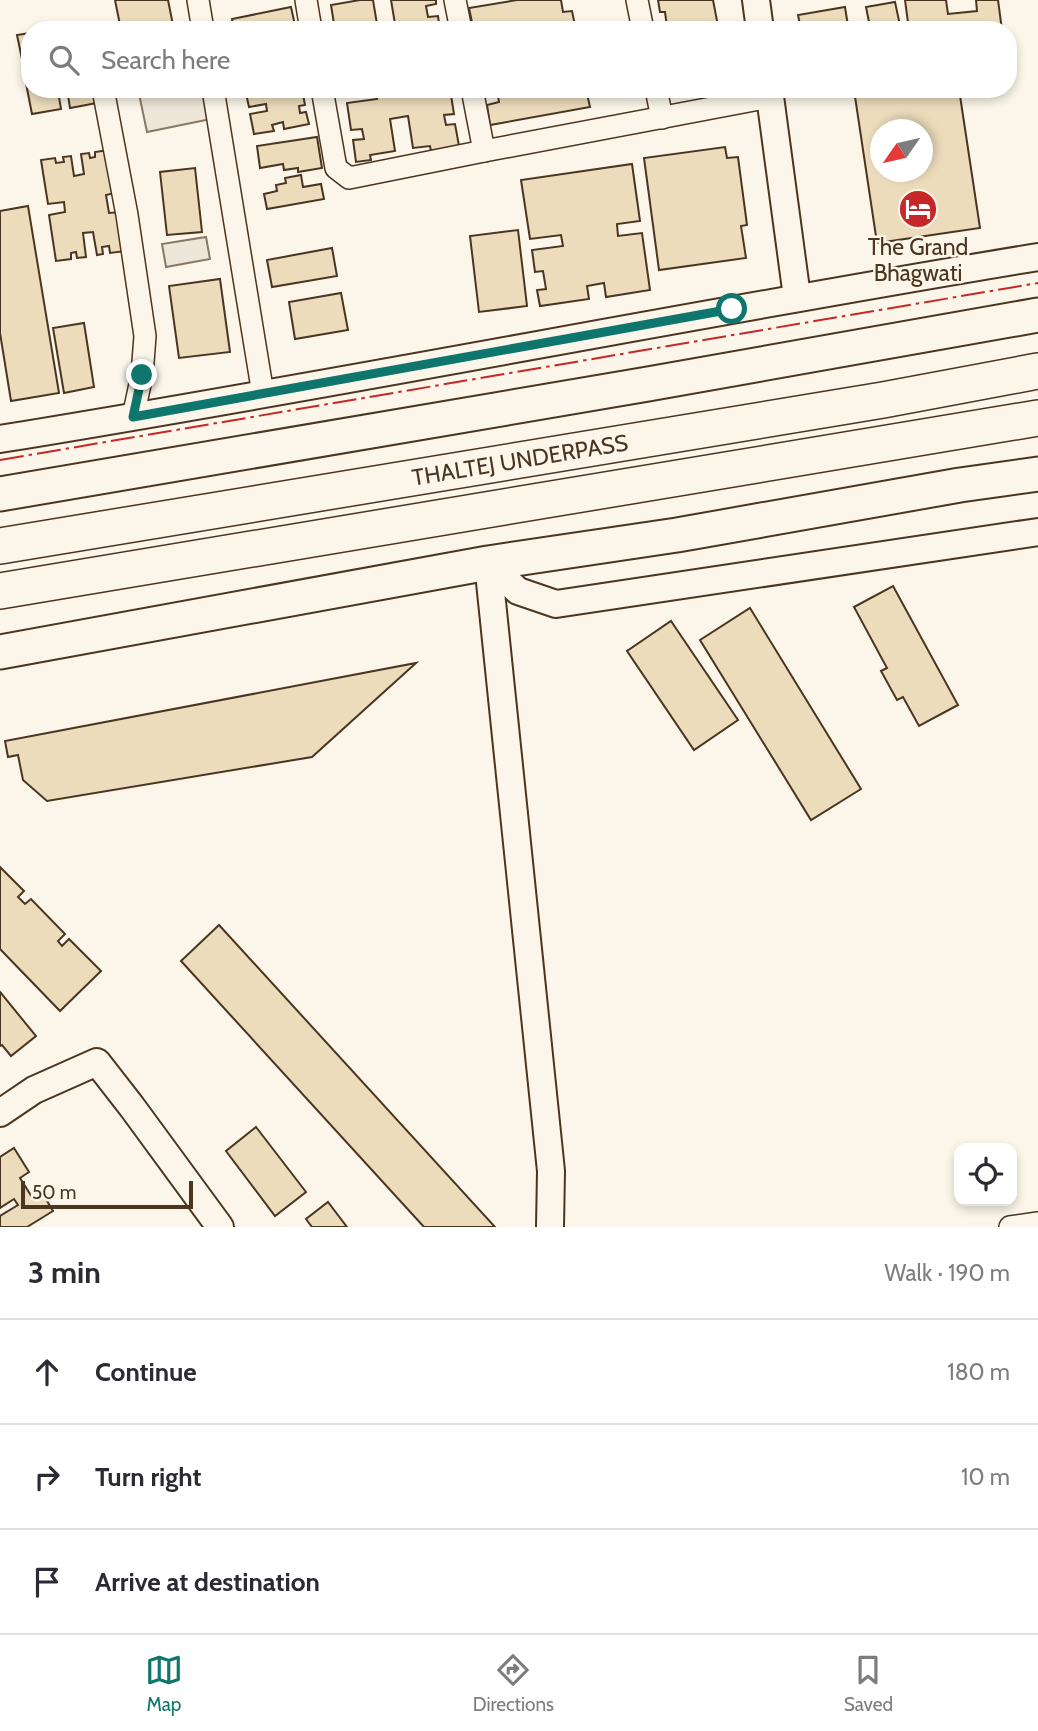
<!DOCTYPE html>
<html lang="en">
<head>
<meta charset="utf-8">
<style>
	:root { --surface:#fff; --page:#f7f7f7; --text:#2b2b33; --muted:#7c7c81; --line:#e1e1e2; --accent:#0f766e }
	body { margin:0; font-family:Cabin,sans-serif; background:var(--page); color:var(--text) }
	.controls { position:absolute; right:21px; bottom:21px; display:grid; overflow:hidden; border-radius:14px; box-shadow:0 4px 10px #0003 }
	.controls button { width:63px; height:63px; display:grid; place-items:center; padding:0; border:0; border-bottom:2px solid var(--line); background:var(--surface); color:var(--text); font:35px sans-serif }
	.compass { position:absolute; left:870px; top:119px; width:63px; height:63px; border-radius:50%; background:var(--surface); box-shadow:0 4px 10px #0003; rotate:236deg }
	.scale { position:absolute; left:21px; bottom:18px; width:172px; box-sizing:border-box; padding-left:7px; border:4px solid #4a3520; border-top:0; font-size:19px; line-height:24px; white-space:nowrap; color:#4a3520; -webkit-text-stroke:5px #fbf6e9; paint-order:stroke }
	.stop { position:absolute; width:21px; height:21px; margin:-16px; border:5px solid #0f766e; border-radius:50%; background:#fff }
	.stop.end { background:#0f766e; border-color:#fff; box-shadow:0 2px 7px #0008 }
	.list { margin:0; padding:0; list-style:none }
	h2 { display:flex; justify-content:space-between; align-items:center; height:91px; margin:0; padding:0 28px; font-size:30px }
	h2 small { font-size:23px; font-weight:400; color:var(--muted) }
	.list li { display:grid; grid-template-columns:46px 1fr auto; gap:21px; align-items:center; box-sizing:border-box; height:105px; padding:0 28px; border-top:2px solid var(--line) }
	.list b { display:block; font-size:26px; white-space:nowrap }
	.list em { font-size:23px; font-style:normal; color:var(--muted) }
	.icon { flex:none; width:38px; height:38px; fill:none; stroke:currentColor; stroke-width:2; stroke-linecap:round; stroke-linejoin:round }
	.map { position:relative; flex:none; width:1038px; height:1227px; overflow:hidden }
	.search { position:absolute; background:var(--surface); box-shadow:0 4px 10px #0003; left:21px; right:21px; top:21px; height:77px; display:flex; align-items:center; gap:18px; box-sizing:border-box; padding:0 24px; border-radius:28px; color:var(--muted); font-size:26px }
	.sheet { height:406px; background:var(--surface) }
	nav { display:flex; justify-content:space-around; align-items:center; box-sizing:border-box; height:98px; border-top:2px solid var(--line); background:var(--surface); font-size:19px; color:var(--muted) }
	nav a { display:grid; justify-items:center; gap:4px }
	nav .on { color:var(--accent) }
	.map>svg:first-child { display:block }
	.green { fill:#ede6d9; stroke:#887966; stroke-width:2 }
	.building { fill:#ecdcbc; stroke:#4a3520; stroke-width:2; fill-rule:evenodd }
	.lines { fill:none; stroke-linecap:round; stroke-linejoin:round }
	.minor-casing { stroke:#4a3520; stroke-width:24 }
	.tertiary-casing { stroke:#4a3520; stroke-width:30 }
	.primary-casing { stroke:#4a3520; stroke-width:37 }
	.trunk-casing { stroke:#4a3520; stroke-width:38 }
	.minor { stroke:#fbf6e9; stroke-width:21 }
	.tertiary { stroke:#fbf6e9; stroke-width:26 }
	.primary { stroke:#fbf6e9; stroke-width:33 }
	.trunk { stroke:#fbf6e9; stroke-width:35 }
	.power { stroke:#c62828; stroke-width:2; stroke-dasharray:24 5 3.5 5; stroke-linecap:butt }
	.route { stroke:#0f766e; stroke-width:9 }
	.labels { text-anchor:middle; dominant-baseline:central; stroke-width:5; stroke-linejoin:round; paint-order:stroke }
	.poi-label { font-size:23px; fill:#4a3520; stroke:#fbf6e9 }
	.street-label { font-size:23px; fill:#4a3520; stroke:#fbf6e9 }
</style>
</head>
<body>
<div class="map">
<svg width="1038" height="1227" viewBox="0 0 1038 1227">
	<rect width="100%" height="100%" fill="#fbf6e9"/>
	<!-- green -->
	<g class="green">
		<polygon points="138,89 205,89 211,119 147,132"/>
		<polygon points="206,237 210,259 166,267 162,244"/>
	</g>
	<!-- building -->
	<g class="building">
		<polygon points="115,0 168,0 174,30 121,30"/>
		<polygon points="360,0 373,0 378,30 344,30 343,23 334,24 331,5"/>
		<polygon points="391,0 436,0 436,4 426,6 428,17 438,16 440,30 396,30"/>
		<polygon points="517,0 561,0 563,12 572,11 576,30 486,30 485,25 473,27 469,8"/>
		<polygon points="658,0 713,0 718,26 707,30 659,30 667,27 665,12 660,12"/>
		<polygon points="905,0 946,0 948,14 977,11 976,0 998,0 1002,30 909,30"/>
		<polygon points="895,2 901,30 801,30 798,15 845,7 848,26 869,22 866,7"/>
		<polygon points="291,7 296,30 234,30 232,19"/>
		<polygon points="30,33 30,57 22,59 17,35"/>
		<polygon points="30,67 30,89 95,89 97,103 70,108 68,95 59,97 61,109 32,114 23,68"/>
		<polygon points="245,89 302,89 305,105 299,106 300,113 306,112 309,124 284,129 283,122 272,125 274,131 254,134 250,114 267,111 266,104 249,107"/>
		<polygon points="375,89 389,89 389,94 406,92 405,89 450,89 454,114 444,115 446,125 455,124 459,146 431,151 430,146 413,148 408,116 390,119 395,151 370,155 371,160 356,162 353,140 364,139 362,129 351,130 347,103 377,99"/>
		<polygon points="492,89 586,89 590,107 490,125 487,105 499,102 497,90 492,91"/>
		<polygon points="674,89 728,89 729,94 706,97 705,90 675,95"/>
		<path d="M959,89l21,139 -103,15 -23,-153zM880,130h42v42h-42z"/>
		<polygon points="317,137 322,168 298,172 298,168 284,170 283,164 260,168 257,146"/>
		<polygon points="725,147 727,158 738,157 747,225 741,226 746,258 659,270 644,158"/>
		<polygon points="109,150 115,193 106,195 109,213 120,212 126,251 110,253 109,246 102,247 103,254 97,255 93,232 83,233 86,257 77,258 76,252 71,253 71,259 56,261 49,215 65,212 64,202 48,204 41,160 55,158 56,163 64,162 63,157 71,156 74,176 84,174 81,154 89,153 90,158 95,157 95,152"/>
		<polygon points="632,164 640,221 617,224 618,236 642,233 650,290 606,297 604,283 587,286 589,299 540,306 537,290 546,289 543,271 535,272 532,250 563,246 561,235 530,239 521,180"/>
		<polygon points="195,168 202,232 167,235 160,172"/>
		<polygon points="301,175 303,187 321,184 324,199 267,209 264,194 277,191 276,185 286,183 285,178"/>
		<polygon points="28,206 59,393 11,401 0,333 0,211"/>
		<polygon points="518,230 527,306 479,312 470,236"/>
		<polygon points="332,248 337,276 272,287 267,260"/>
		<polygon points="220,279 230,352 179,358 169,286"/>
		<polygon points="341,293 348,330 295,339 289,302"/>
		<polygon points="84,323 94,387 64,393 53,328"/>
		<polygon points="893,586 958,705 919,726 903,697 897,700 881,671 887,668 854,607"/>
		<polygon points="750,608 861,789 811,820 700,640"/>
		<polygon points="671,621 738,720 694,750 627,651"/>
		<polygon points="416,663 312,757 47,801 23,780 18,755 8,757 5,741"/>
		<polygon points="0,867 24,891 18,897 25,904 31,899 65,934 58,941 62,946 69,939 101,971 60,1011 0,949"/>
		<polygon points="219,925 495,1227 424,1227 181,961"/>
		<polygon points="0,992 36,1036 11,1056 2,1045 0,1046"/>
		<polygon points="256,1127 306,1192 275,1216 226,1151"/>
		<polygon points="14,1148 29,1172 20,1178 32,1197 41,1191 53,1211 27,1227 0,1227 0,1216 18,1205 14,1199 0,1208 0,1157"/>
		<polygon points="328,1202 347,1227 312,1227 306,1219"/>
	</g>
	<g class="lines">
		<!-- minor casing -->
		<g class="minor-casing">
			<g id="minor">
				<polyline points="198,0 203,30"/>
				<polyline points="306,0 311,30"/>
				<polyline points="455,0 461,30"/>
				<polyline points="637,0 643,30"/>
				<polyline points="103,89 127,215 145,336 142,375 133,417"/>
				<polyline points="213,89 263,394"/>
				<polyline points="322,89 336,168 349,178 484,151"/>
				<polyline points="472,89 484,151 770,97"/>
				<polyline points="656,89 662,118"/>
				<polyline points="1010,1227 1038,1223"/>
			</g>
		</g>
		<!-- tertiary casing -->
		<g class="tertiary-casing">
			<g id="tertiary">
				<polyline points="756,0 760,30"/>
				<polyline points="769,89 797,297"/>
				<path d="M0,439c347,-56 691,-125 1038,-182"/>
				<polyline points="488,563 551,1171 550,1227"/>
				<polyline points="488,563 518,591 556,604 1038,532"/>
				<polyline points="0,1113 34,1090 97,1062 132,1107 220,1227"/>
			</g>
		</g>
		<!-- primary casing -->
		<g class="primary-casing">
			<g id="primary">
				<polyline points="0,494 648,384 1038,315"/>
				<polyline points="0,652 488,563 677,535 960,485 1038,474"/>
			</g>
		</g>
		<!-- trunk casing -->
		<g class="trunk-casing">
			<g id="trunk">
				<path id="s1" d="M0,546l883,-146 155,-29"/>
				<polyline points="0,591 1038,418"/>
			</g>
		</g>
		<!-- minor -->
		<use href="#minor" class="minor"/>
		<!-- tertiary -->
		<use href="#tertiary" class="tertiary"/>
		<!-- primary -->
		<use href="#primary" class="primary"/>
		<!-- trunk -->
		<use href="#trunk" class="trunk"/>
		<!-- power -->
		<polyline class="power" points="0,460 1038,283"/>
	</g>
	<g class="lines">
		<!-- route -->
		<polyline class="route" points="142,375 133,417 732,309"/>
	</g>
	<!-- icons -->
	<defs>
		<g id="hotel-disc" transform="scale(2.0125)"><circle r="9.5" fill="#c62828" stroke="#fbf6e9"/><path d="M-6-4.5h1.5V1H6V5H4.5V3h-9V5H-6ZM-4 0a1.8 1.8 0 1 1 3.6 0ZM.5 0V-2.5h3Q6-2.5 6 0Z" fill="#fff"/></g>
	</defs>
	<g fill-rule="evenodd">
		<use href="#hotel-disc" x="918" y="209"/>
	</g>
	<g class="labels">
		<!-- poi labels -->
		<g class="poi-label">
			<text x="918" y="247">The Grand<tspan x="918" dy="26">Bhagwati</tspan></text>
		</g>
		<!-- street labels -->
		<g class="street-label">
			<text stroke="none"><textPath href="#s1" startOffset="527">THALTEJ UNDERPASS</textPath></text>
		</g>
	</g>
</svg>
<div class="controls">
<button><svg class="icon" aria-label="locate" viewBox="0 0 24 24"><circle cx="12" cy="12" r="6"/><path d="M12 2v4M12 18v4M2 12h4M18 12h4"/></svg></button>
</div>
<svg class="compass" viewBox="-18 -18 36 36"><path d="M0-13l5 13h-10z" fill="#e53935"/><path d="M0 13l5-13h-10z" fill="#7c7c81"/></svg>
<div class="scale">50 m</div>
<div class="stop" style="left:732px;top:309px"></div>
<div class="stop end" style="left:142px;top:375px"></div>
<div class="search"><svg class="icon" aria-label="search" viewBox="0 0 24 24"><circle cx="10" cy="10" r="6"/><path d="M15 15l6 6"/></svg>Search here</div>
</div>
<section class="sheet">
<h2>3 min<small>Walk · 190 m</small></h2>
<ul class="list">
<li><svg class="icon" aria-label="ahead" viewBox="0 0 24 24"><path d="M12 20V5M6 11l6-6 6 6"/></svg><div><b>Continue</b></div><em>180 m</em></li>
<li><svg class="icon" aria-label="right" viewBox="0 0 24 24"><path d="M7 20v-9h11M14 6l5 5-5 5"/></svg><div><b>Turn right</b></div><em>10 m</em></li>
<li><svg class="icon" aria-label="arrive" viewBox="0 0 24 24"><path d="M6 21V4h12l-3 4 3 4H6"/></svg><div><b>Arrive at destination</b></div></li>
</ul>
</section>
<nav>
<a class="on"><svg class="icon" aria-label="map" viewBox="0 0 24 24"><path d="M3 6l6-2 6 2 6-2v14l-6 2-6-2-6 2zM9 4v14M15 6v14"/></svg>Map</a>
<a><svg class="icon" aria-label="directions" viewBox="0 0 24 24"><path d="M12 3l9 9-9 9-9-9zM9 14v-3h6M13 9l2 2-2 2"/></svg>Directions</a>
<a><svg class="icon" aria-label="saved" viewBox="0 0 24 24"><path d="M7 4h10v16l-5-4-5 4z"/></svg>Saved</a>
</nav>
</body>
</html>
